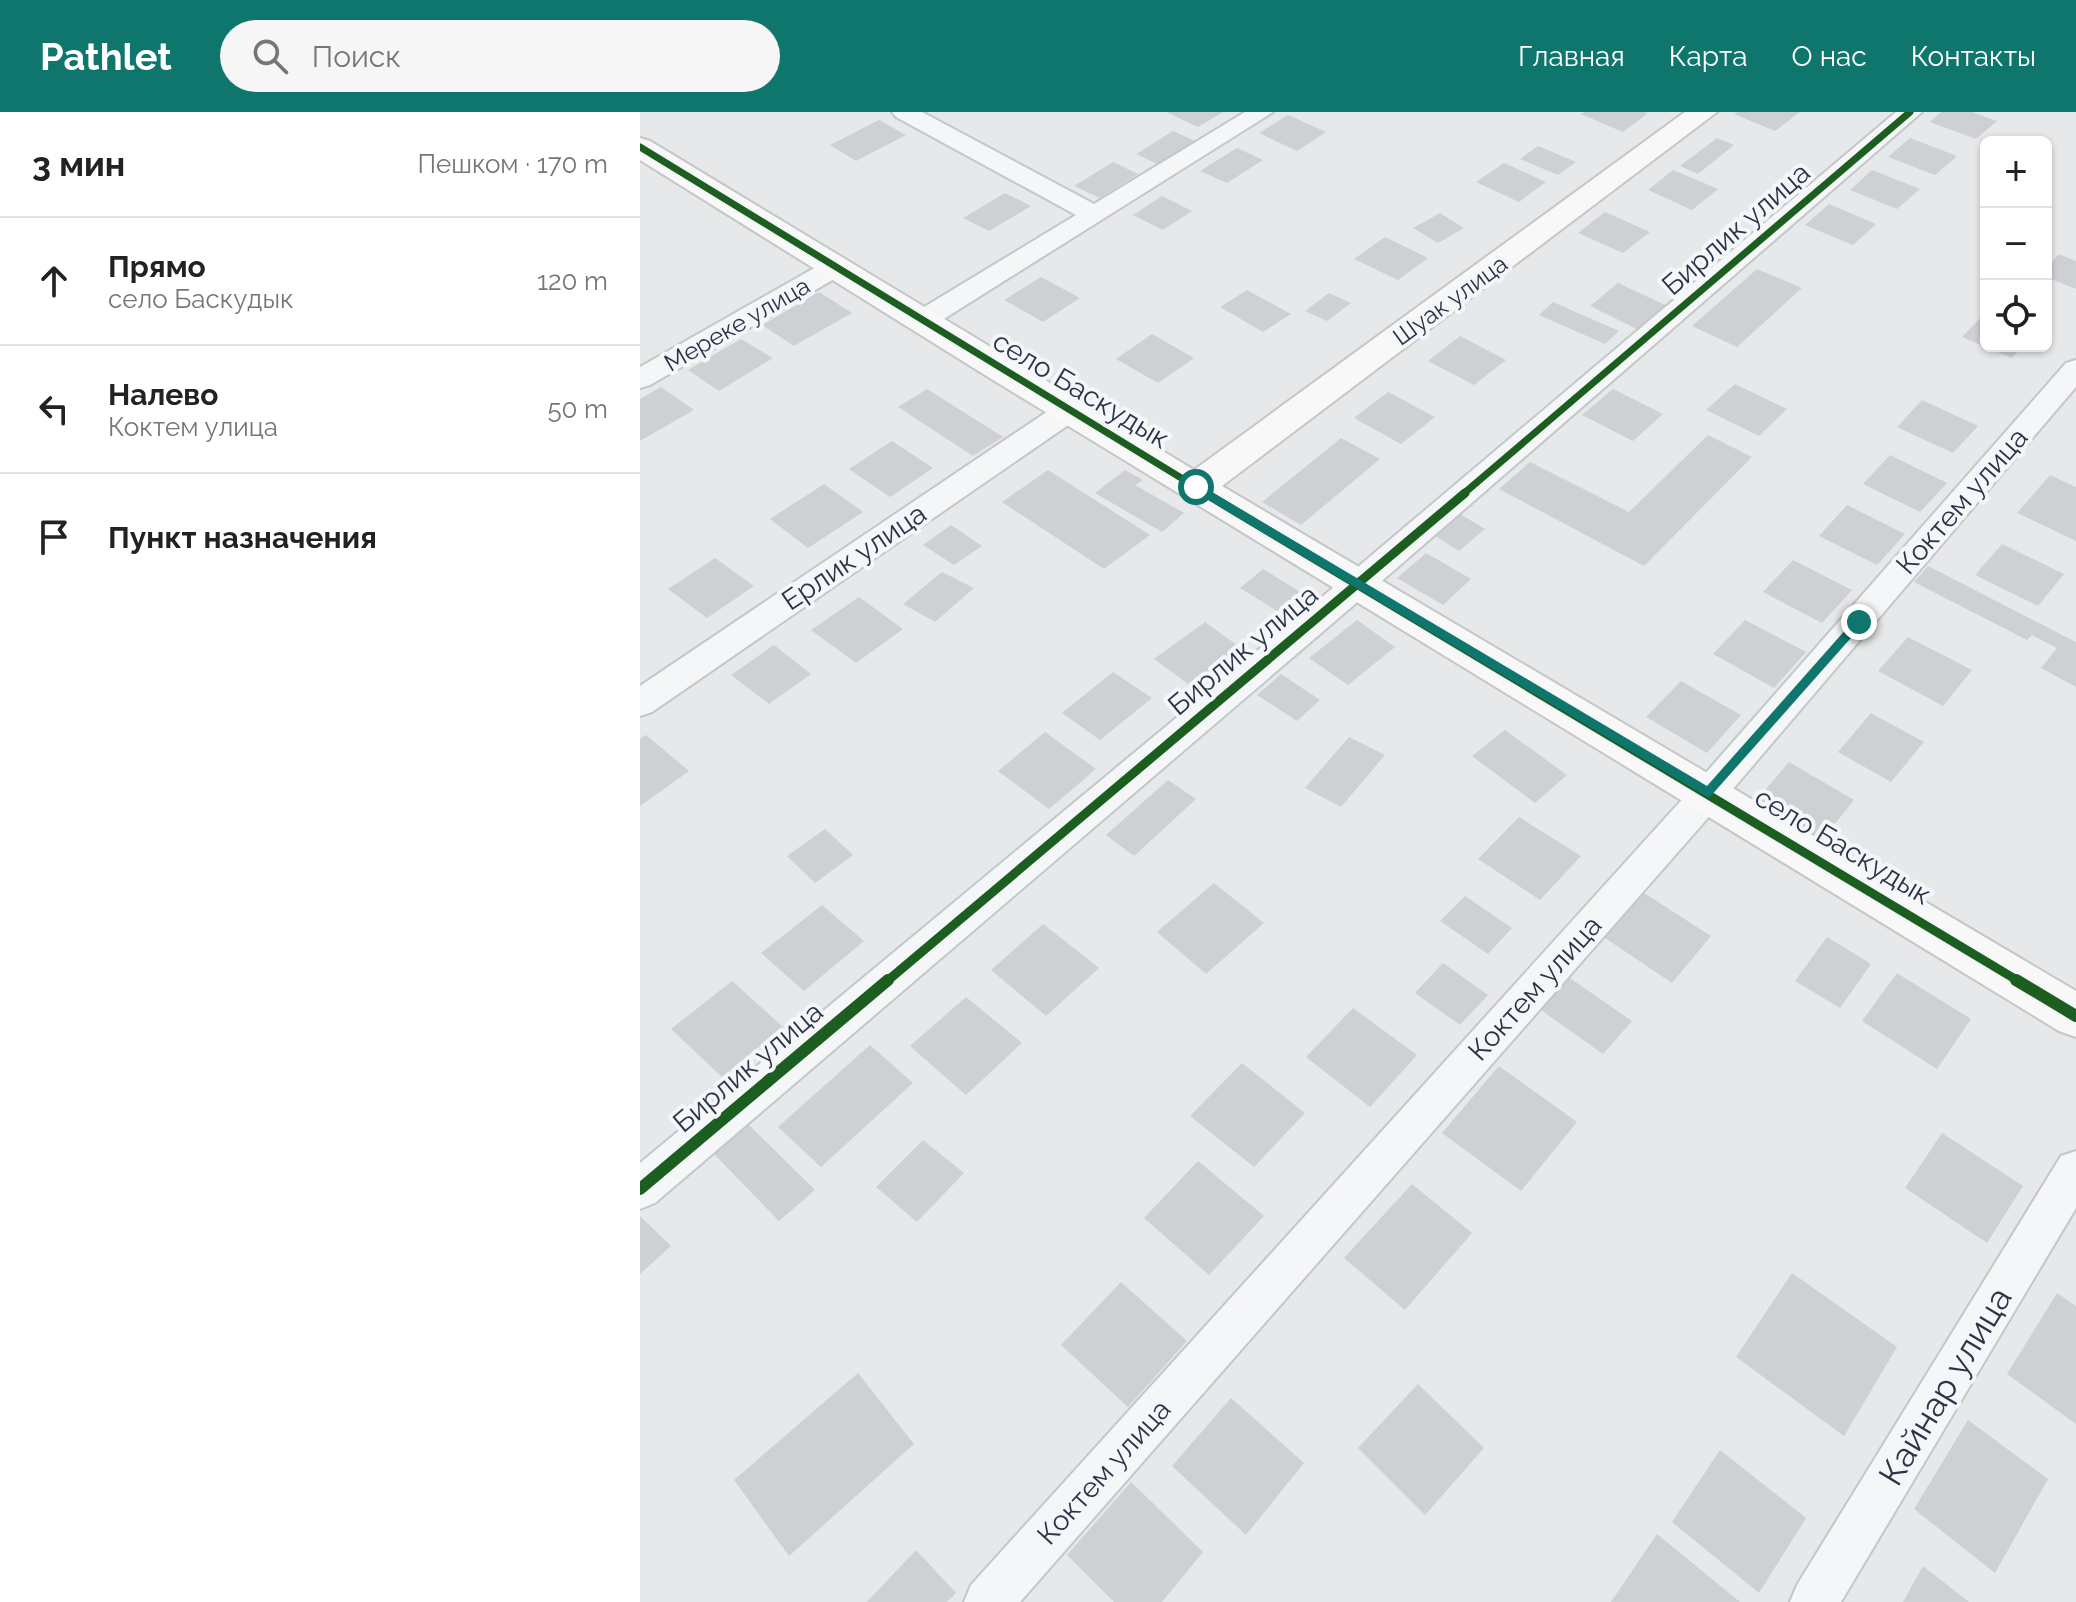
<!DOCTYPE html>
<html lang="ru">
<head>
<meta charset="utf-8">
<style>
	:root { --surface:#fff; --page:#f6f6f6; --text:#222; --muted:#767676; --line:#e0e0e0; --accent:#0f766e }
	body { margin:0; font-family:Raleway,sans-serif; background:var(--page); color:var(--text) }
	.controls { position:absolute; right:24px; top:24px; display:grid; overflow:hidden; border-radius:12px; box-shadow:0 2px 6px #0004 }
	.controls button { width:72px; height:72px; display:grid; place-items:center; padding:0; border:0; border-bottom:2px solid var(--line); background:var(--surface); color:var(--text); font:40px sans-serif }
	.stop { position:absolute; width:24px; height:24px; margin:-18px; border:6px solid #0f766e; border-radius:50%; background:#fff }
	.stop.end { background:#0f766e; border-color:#fff; box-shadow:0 2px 8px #0008 }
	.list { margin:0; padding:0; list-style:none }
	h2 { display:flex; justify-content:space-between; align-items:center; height:104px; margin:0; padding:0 32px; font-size:34px }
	h2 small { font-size:26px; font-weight:400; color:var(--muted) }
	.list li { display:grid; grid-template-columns:52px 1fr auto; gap:24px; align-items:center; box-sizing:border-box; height:128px; padding:0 32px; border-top:2px solid var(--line) }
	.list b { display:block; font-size:30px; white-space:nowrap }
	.list p { margin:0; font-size:26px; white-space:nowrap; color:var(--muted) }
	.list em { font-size:26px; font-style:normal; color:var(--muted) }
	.icon { flex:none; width:44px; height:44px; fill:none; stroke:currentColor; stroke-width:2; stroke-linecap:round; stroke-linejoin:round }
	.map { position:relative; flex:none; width:1436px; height:1490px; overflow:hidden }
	header { display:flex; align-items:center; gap:48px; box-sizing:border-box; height:112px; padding:0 40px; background:var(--accent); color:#fff }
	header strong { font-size:38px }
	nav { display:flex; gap:44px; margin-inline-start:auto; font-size:28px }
	.search { width:560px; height:72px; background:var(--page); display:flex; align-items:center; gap:20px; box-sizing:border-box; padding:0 28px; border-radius:44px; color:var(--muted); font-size:30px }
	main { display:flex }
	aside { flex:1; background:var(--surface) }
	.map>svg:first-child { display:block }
	.building { fill:#ced0d3 }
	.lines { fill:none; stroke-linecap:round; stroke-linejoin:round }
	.street-casing { stroke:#c4c6c8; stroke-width:4 }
	.secondary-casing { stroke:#c4c6c8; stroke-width:4 }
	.street { fill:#f5f6f7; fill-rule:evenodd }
	.secondary { fill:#f8f8f8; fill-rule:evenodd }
	.cycleway-far2-casing { stroke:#f4f6f9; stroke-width:11 }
	.cycleway-far1-casing { stroke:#f4f6f9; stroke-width:14 }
	.cycleway-casing { stroke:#f4f6f9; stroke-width:17 }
	.cycleway-far2 { stroke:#1b5e20; stroke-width:7 }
	.cycleway-far1 { stroke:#1b5e20; stroke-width:9 }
	.cycleway { stroke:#1b5e20; stroke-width:12 }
	.route { fill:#0f766e }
	.labels { text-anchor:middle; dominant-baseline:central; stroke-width:8; stroke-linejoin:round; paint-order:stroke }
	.far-street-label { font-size:24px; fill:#2b3445; stroke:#f4f6f9 }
	.street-label { font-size:28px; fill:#2b3445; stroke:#f4f6f9 }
	.near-street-label { font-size:34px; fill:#2b3445; stroke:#f4f6f9 }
</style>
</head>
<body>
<header>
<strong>Pathlet</strong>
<div class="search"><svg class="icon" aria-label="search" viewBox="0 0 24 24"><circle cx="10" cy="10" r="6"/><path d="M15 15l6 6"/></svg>Поиск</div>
<nav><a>Главная</a><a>Карта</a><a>О нас</a><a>Контакты</a></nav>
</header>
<main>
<aside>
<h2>3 мин<small>Пешком · 170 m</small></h2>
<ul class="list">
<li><svg class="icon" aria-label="ahead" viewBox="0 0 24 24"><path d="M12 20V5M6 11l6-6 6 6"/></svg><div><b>Прямо</b><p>село Баскудык</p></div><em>120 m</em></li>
<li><svg class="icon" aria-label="left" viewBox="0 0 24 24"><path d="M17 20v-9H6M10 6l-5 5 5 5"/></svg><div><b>Налево</b><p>Коктем улица</p></div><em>50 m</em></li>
<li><svg class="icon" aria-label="arrive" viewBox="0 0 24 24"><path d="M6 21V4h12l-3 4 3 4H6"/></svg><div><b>Пункт назначения</b></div></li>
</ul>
</aside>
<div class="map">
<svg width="1436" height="1490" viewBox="0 0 1436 1490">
	<rect width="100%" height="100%" fill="#e6e8ea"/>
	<!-- building -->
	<g class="building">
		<polygon points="526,0 583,0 558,15"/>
		<polygon points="944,0 1004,0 1008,1 983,20 941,2"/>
		<polygon points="1098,0 1160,0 1135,19 1094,2"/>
		<polygon points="1301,0 1332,0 1357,9 1336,27 1290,10"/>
		<polygon points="648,3 686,20 657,39 619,21"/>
		<polygon points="239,8 266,23 216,49 190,33"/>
		<polygon points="533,19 559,31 522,54 496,42"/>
		<polygon points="1077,26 1094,33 1058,62 1040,54"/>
		<polygon points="1270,26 1317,44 1295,63 1248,45"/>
		<polygon points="898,34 936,50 918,63 880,47"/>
		<polygon points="597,36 623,48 587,71 560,59"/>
		<polygon points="473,50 498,62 460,86 434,74"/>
		<polygon points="864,51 906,70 879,90 836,70"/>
		<polygon points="1033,58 1078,77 1052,98 1008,78"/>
		<polygon points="1232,58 1280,77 1257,97 1210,78"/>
		<polygon points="365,81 391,94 349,119 323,106"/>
		<polygon points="522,84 552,99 523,118 493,103"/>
		<polygon points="1189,92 1236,112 1213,133 1165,113"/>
		<polygon points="965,100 1010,120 983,141 938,121"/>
		<polygon points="800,101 824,116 798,131 773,116"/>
		<polygon points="745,125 788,146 758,168 714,147"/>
		<polygon points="1419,142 1436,149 1436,177 1406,165 1406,147 1412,150"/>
		<polygon points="1117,157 1162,176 1097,235 1052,214"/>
		<polygon points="401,165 440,186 403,210 364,188"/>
		<polygon points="978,171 1025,193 997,217 950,194"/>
		<polygon points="607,178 651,202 623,220 580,195"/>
		<polygon points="179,180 212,201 154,234 122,213"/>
		<polygon points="689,181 711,191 687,209 665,199"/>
		<polygon points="913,190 979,219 965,232 899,203"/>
		<polygon points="1344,202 1346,234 1383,234 1372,246 1322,225"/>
		<polygon points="512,222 554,246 518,271 476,247"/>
		<polygon points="820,224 866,248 834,273 788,249"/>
		<polygon points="101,227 133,246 79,279 48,258"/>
		<polygon points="1095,272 1147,297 1119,324 1066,298"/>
		<polygon points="21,275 54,298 0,329 0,287"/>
		<polygon points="287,277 363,325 333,344 258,295"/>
		<polygon points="973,277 1023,302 993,329 942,303"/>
		<polygon points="748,280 795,305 761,332 714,306"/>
		<polygon points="1282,288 1338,314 1313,341 1257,315"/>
		<polygon points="1068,323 1112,345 1004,454 859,377 890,350 989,400"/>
		<polygon points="701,326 740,347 661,413 622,390"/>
		<polygon points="252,329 293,356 250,385 209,357"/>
		<polygon points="1250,343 1307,371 1280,400 1223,372"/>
		<polygon points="408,358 510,423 464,457 362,390"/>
		<polygon points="485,358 503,368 495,373 544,401 522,420 455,381"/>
		<polygon points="1410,363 1436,375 1436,429 1377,401"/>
		<polygon points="184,372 223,400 168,436 130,407"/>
		<polygon points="1207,393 1265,422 1237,453 1179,424"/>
		<polygon points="815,399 845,417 819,439 789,420"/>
		<polygon points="311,413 342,434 314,453 283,433"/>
		<polygon points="1362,432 1424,462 1398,494 1335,463"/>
		<polygon points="786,441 831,467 803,493 757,466"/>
		<polygon points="75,446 114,474 67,506 28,477"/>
		<polygon points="1153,448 1212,478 1182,511 1123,480"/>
		<polygon points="1288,454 1436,530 1436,575 1401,556 1417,536 1392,523 1387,528 1274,470"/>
		<polygon points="623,457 660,480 637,499 600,476"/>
		<polygon points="302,460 334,476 295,510 263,492"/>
		<polygon points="219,485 263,517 216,551 171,518"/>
		<polygon points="717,508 755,535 708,573 669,546"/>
		<polygon points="1105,508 1166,540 1134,576 1073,542"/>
		<polygon points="565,510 601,536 551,574 514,547"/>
		<polygon points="1268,525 1332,558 1303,594 1238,559"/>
		<polygon points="134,533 171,562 129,592 91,563"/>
		<polygon points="473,560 512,586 460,628 422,601"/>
		<polygon points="641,562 680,588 657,609 617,583"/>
		<polygon points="1041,569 1101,603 1067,641 1006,605"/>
		<polygon points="1231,601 1284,630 1251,670 1198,640"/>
		<polygon points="865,618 927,663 895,691 832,644"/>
		<polygon points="405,620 456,657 409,697 358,659"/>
		<polygon points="6,623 49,659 0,694 0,627"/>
		<polygon points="709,625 745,643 701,695 665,676"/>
		<polygon points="1149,650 1214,688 1181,729 1115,690"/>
		<polygon points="528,668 556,687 494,744 466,723"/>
		<polygon points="879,705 941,744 900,788 838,747"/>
		<polygon points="185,717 213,743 175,771 147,744"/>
		<polygon points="574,771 624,811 566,862 517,820"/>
		<polygon points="1004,781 1071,824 1032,871 965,826"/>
		<polygon points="825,784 872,816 848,842 800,809"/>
		<polygon points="182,793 224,829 164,879 121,841"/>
		<polygon points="403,812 459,856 406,904 351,858"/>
		<polygon points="1187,825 1231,852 1200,896 1155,869"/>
		<polygon points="803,851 848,883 820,913 775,881"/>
		<polygon points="1257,861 1331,907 1297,957 1222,909"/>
		<polygon points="927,864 992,909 963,942 898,896"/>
		<polygon points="92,869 143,915 82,965 31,917"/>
		<polygon points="326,885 382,931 326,983 270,934"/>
		<polygon points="713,896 777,943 730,995 666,945"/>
		<polygon points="230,933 273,971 181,1055 138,1015"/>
		<polygon points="602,951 665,1001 614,1055 550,1004"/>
		<polygon points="859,954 937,1010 881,1079 802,1021"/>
		<polygon points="108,1012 175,1078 139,1109 73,1041"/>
		<polygon points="1302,1021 1383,1074 1347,1131 1265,1076"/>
		<polygon points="283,1028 324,1061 277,1110 236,1075"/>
		<polygon points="558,1049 624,1104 569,1163 504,1106"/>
		<polygon points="772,1072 832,1121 765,1198 704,1146"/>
		<polygon points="0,1104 31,1134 0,1162"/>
		<polygon points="1152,1161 1257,1235 1204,1324 1096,1245"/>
		<polygon points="481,1170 547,1229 488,1295 421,1233"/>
		<polygon points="1417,1181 1436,1194 1436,1312 1367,1262"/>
		<polygon points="218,1261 274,1332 149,1444 94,1368"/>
		<polygon points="778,1272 844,1336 785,1403 718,1336"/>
		<polygon points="591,1286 664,1351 606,1423 532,1354"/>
		<polygon points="1328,1308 1408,1367 1355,1461 1274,1397"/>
		<polygon points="1080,1338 1166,1406 1119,1481 1032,1410"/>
		<polygon points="491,1370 563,1440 522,1490 474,1490 427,1443"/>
		<polygon points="1017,1422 1100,1490 971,1490"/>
		<polygon points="276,1438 316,1481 307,1490 227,1490"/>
		<polygon points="1283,1454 1329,1490 1263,1490"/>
	</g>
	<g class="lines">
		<!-- street casing -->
		<g class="street-casing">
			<g id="street">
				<polygon points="252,0 282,0 454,92 605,0 633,0 291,215 281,217 271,215 268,209 271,203 436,103 256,5"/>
				<polygon points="1256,0 1282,0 728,481 15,1091 0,1097 0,1051 706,465"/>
				<polygon points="194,148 203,150 207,156 203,162 10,273 0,276 0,255 185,150"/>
				<polygon points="1436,248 1436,275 1081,691 380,1490 324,1490 331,1473 1057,671 1426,251"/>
				<polygon points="427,291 437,293 441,300 437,307 12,600 0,604 0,574 417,293"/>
				<polygon points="1436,1039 1436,1096 1201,1490 1150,1490 1157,1473 1421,1044"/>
			</g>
		</g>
		<!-- secondary casing -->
		<g class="secondary-casing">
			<polygon id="secondary" points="1045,0 1077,0 582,374 1436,879 1436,925 1419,919 345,263 0,48 0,26 10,29 554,358"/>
		</g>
		<!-- street -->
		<use href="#street" class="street"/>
		<!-- secondary -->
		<use href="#secondary" class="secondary"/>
		<!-- cycleway-far2 casing -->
		<g class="cycleway-far2-casing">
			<g id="cycleway-far2">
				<polyline points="0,35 569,383"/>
				<polyline points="822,383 1270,0"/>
			</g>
		</g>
		<!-- cycleway-far1 casing -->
		<g class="cycleway-far1-casing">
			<g id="cycleway-far1">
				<polyline points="565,381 1380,870"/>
				<polyline points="246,870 825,381"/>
			</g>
		</g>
		<!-- cycleway casing -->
		<g class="cycleway-casing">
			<g id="cycleway">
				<polyline points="1376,868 1436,904"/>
				<polyline points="0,1077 248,868"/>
			</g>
		</g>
		<!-- cycleway-far2 -->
		<use href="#cycleway-far2" class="cycleway-far2"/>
		<!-- cycleway-far1 -->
		<use href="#cycleway-far1" class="cycleway-far1"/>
		<!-- cycleway -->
		<use href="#cycleway" class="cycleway"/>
	</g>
	<!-- route -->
	<polygon class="route" points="552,373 560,373 1067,674 1215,507 1225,510 1069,686 552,378"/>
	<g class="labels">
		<!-- far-street labels -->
		<g class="far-street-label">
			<text transform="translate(810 188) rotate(-36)">Шуак улица</text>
			<text transform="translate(97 212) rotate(-30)">Мереке улица</text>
		</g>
		<!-- street labels -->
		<g class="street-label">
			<text transform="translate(1096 117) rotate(-41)">Бирлик улица</text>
			<text transform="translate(441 278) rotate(31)">село Баскудык</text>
			<text transform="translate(1322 389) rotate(-49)">Коктем улица</text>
			<text transform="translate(214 445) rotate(-34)">Ерлик улица</text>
			<text transform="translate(603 538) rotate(-40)">Бирлик улица</text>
			<text transform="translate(1203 734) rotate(31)">село Баскудык</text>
			<text transform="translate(895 876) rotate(-48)">Коктем улица</text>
			<text transform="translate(108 955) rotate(-40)">Бирлик улица</text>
			<text transform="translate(464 1360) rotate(-48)">Коктем улица</text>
		</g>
		<!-- near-street labels -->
		<g class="near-street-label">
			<text transform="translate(1305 1274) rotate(-59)">Кайнар улица</text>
		</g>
	</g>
</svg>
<div class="controls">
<button>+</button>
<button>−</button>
<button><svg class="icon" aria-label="locate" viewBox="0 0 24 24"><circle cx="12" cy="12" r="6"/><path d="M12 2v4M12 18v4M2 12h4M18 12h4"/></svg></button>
</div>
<div class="stop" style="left:556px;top:375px"></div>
<div class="stop end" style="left:1219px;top:510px"></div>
</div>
</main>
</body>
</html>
